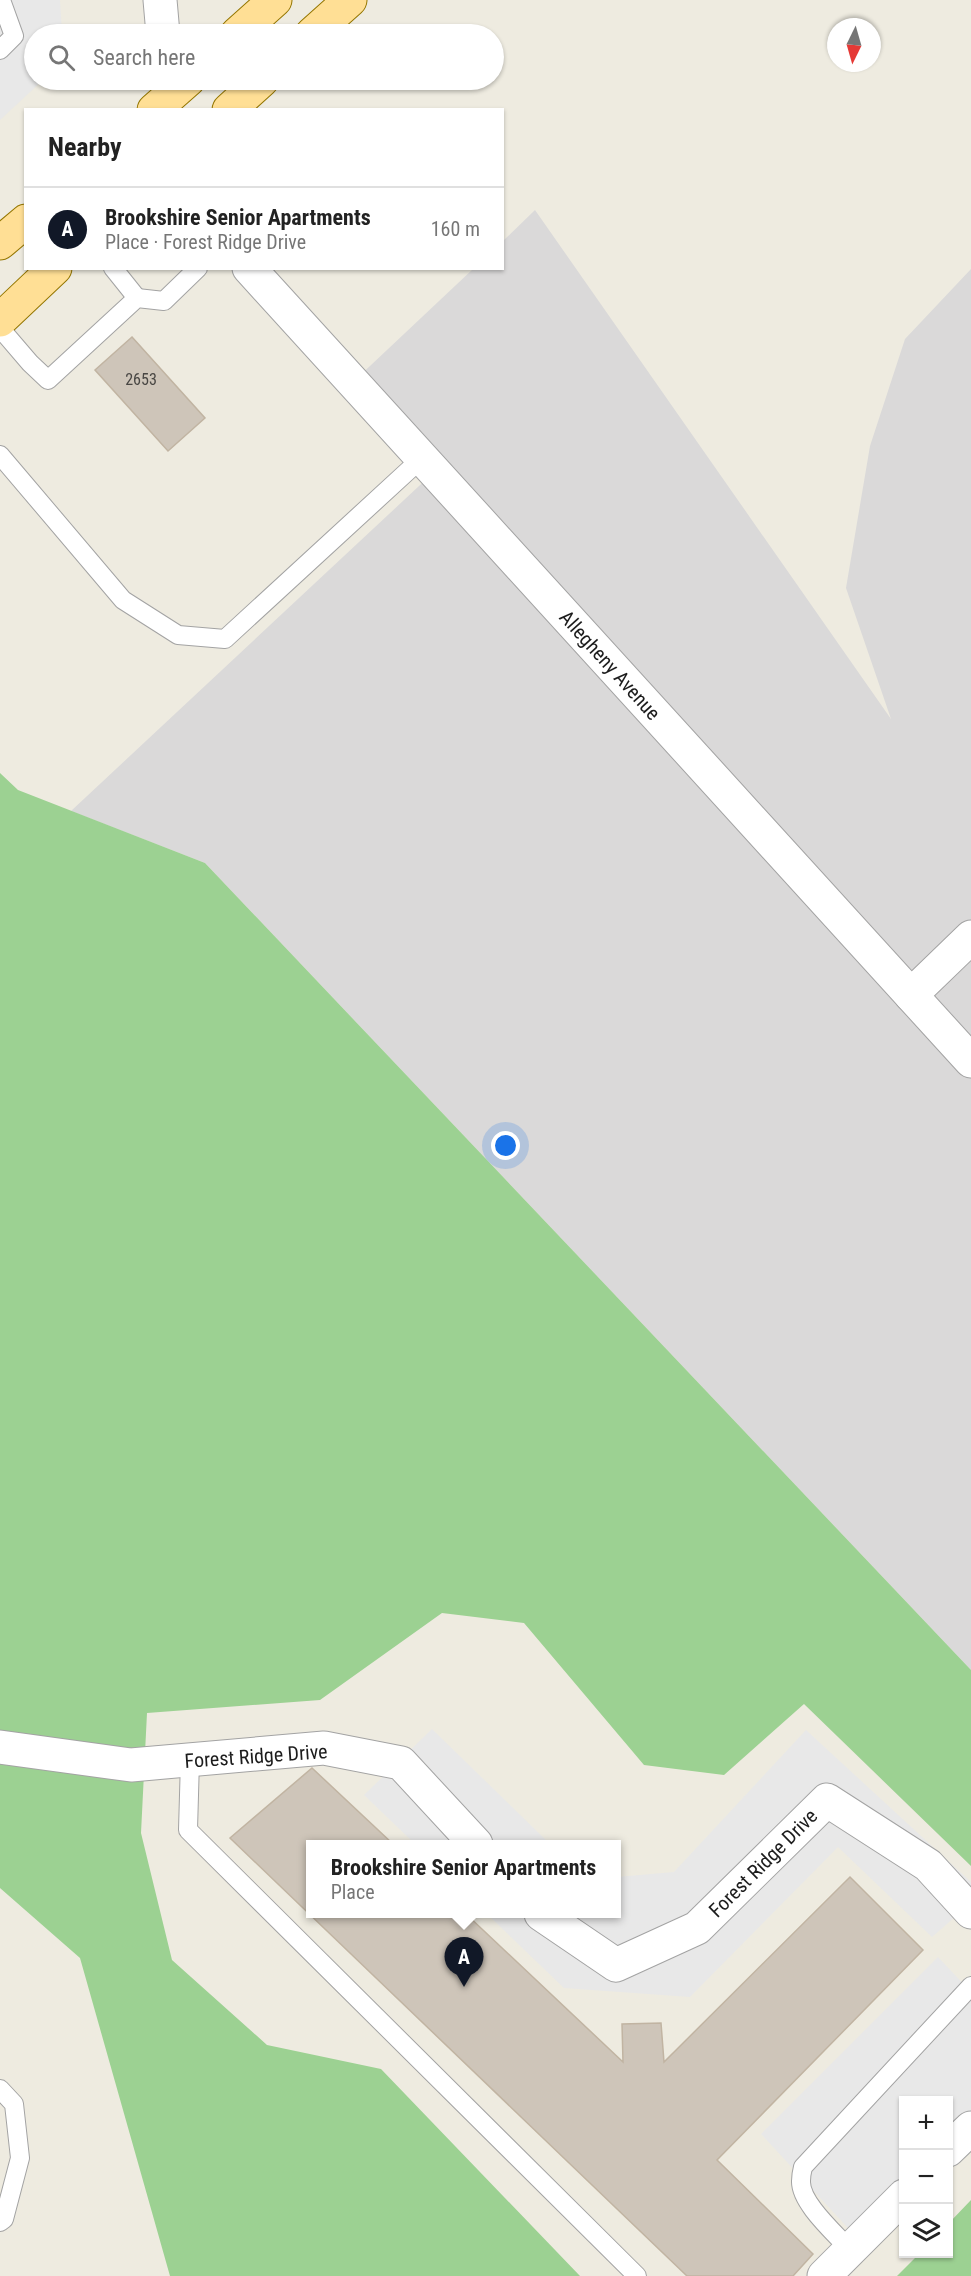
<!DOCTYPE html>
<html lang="en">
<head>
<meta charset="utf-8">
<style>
	:root { --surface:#fff; --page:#f2f2f2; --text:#222; --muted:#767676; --line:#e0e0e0; --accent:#111827 }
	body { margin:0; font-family:"Roboto Condensed",sans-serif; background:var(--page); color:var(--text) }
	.controls { position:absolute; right:18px; bottom:18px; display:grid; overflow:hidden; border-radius:0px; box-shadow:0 2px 4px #0004 }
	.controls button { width:54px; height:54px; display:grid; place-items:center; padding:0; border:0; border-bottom:2px solid var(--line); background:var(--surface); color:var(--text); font:30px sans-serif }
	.compass { position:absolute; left:827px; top:18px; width:54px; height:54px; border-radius:50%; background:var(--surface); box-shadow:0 2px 4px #0004; rotate:185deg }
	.you { position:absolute; left:506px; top:1146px; width:21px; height:21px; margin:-15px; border:4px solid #fff; border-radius:50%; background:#1a73e8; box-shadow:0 0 0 9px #1a73e833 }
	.badge { display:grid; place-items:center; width:39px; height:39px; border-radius:50%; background:var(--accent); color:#fff; font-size:20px; font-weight:700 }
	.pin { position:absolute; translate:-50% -50px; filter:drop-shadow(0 2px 3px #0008) }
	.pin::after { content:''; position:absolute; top:32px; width:21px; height:18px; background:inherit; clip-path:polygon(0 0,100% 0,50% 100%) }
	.popup { position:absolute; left:306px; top:1840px; width:315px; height:78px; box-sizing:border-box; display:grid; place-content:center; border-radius:0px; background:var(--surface); filter:drop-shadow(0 2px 4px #0005); font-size:20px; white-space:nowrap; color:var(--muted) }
	.popup b { font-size:22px; color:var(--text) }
	.popup::after { content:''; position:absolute; left:50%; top:100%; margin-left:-12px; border:12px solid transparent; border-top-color:var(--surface) }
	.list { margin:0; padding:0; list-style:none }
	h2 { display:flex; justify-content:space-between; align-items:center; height:78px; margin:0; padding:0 24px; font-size:26px }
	h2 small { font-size:20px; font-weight:400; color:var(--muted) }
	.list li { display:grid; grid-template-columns:39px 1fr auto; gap:18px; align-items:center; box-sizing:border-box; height:84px; padding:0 24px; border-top:2px solid var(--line) }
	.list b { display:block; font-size:22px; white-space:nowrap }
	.list p { margin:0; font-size:20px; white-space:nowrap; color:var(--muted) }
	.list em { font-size:20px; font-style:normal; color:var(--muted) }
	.icon { flex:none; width:33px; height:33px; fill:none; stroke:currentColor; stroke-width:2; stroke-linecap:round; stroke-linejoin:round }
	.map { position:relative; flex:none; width:971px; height:2276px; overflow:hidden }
	.search { position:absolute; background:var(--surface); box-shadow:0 2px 4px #0004; left:24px; top:24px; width:480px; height:66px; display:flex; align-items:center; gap:15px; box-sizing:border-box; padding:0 21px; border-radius:33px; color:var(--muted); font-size:22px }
	.panel { position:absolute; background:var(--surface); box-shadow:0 2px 4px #0004; left:24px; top:108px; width:480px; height:162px; border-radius:0px }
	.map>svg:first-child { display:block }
	.residential { fill:#dad9d9 }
	.forest { fill:#9cd192 }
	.parking { fill:#e8e8e8 }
	.building { fill:#cec5b9; stroke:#c1b4a2; stroke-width:1.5 }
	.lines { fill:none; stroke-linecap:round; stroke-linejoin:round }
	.service-casing { stroke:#a3a3a3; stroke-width:20 }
	.minor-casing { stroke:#a3a3a3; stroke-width:35 }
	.primary-casing { stroke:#947600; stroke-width:35 }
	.service { stroke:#fff; stroke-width:18 }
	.minor { stroke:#fff; stroke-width:33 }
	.primary { stroke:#ffdf95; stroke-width:33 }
	.labels { text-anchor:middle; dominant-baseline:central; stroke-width:4.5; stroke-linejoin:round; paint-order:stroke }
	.number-label { font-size:16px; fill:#484643 }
	.street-label { font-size:20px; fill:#1c1c1c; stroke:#fff }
</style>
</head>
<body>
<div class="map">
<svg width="971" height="2276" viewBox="0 0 971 2276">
	<rect width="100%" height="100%" fill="#eeebe0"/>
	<!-- residential -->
	<polygon class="residential" points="535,210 891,719 846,588 870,446 905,339 971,269 971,1670 205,863 71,811 434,472 353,382 473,269 502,268 503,241"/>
	<!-- forest -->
	<g class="forest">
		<polygon points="0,773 18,790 205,863 971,1670 971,1866 804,1704 724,1775 644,1765 524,1623 442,1613 320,1700 147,1713 141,1833 172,1960 267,2045 381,2069 580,2276 170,2276 80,1958 0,1888"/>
		<polygon points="971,2200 971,2276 897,2276 919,2254 948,2254 949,2223"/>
	</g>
	<!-- parking -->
	<g class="parking">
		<polygon points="0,0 60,0 62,34 34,34 34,80 43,80 0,120"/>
		<polygon points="432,1729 550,1844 415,1844 364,1795"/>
		<polygon points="806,1730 971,1882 971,1903 932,1937 838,1847 690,1997 564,1988 487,1914 617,1914 617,1877 674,1872"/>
		<polygon points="938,1957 971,1992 971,2148 949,2171 948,2100 904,2100 903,2218 871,2253 761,2134"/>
	</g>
	<!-- building -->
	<g class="building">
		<polygon points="132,337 205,418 168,451 95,370"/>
		<polygon points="312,1768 393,1844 311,1844 311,1914 466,1914 623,2062 622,2024 661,2023 664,2062 850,1877 923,1950 717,2160 813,2254 793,2276 687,2276 230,1838"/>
	</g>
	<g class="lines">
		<!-- service casing -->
		<g class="service-casing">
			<g id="service">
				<polyline points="0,50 14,36 1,0"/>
				<polyline points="113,268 137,298"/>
				<polyline points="0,328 30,363 48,380 137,298 164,301 198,268"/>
				<polyline points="0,455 123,600 178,635 225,639 422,458"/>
				<polyline points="190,1760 188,1830 637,2276"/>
				<polyline points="0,2089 14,2104 20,2158 4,2219 0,2222"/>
				<path d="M850,2250c-14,-16 -50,-47 -49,-69 0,-5 1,-10 2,-14l168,-181"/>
			</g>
		</g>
		<!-- minor casing -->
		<g class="minor-casing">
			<g id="minor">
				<polyline points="160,0 163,34"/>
				<polyline points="249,268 971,1061"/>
				<polyline points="911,995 971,937"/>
				<polyline points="0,1747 131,1765 324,1748 401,1763 476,1844"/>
				<polyline points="541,1914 616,1965 697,1928 827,1800 928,1865 971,1912"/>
				<polyline points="948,2150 971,2128"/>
				<polyline points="824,2276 904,2196"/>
			</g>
		</g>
		<!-- primary casing -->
		<g class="primary-casing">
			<g id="primary">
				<polyline points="237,34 275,0"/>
				<polyline points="312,34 350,0"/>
				<polyline points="154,110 188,80"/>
				<polyline points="229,110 262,80"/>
				<polyline points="0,243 26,221"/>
				<polyline points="0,320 55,268"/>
			</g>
		</g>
		<!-- service -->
		<use href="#service" class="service"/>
		<!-- minor -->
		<use href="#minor" class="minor"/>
		<!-- primary -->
		<use href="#primary" class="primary"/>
	</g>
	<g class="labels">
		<!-- number labels -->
		<g class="number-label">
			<text x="141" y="379">2653</text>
		</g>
		<!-- street labels -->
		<g class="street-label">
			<text transform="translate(610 665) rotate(48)">Allegheny Avenue</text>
			<text transform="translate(256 1756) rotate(-4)">Forest Ridge Drive</text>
			<text transform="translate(763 1863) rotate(-45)">Forest Ridge Drive</text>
		</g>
	</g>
</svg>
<div class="controls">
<button>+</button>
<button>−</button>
<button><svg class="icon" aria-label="layers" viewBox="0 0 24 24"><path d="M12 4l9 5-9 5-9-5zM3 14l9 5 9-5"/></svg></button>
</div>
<svg class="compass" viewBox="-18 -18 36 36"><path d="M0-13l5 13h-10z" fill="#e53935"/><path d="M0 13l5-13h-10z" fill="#767676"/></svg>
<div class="you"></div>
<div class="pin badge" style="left:464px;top:1987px">A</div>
<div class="popup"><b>Brookshire Senior Apartments</b>Place</div>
<div class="search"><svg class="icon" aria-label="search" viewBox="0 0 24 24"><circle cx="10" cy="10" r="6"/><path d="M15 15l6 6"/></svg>Search here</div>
<section class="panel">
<h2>Nearby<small></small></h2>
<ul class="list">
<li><span class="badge">A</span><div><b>Brookshire Senior Apartments</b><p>Place · Forest Ridge Drive</p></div><em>160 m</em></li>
</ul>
</section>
</div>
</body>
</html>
